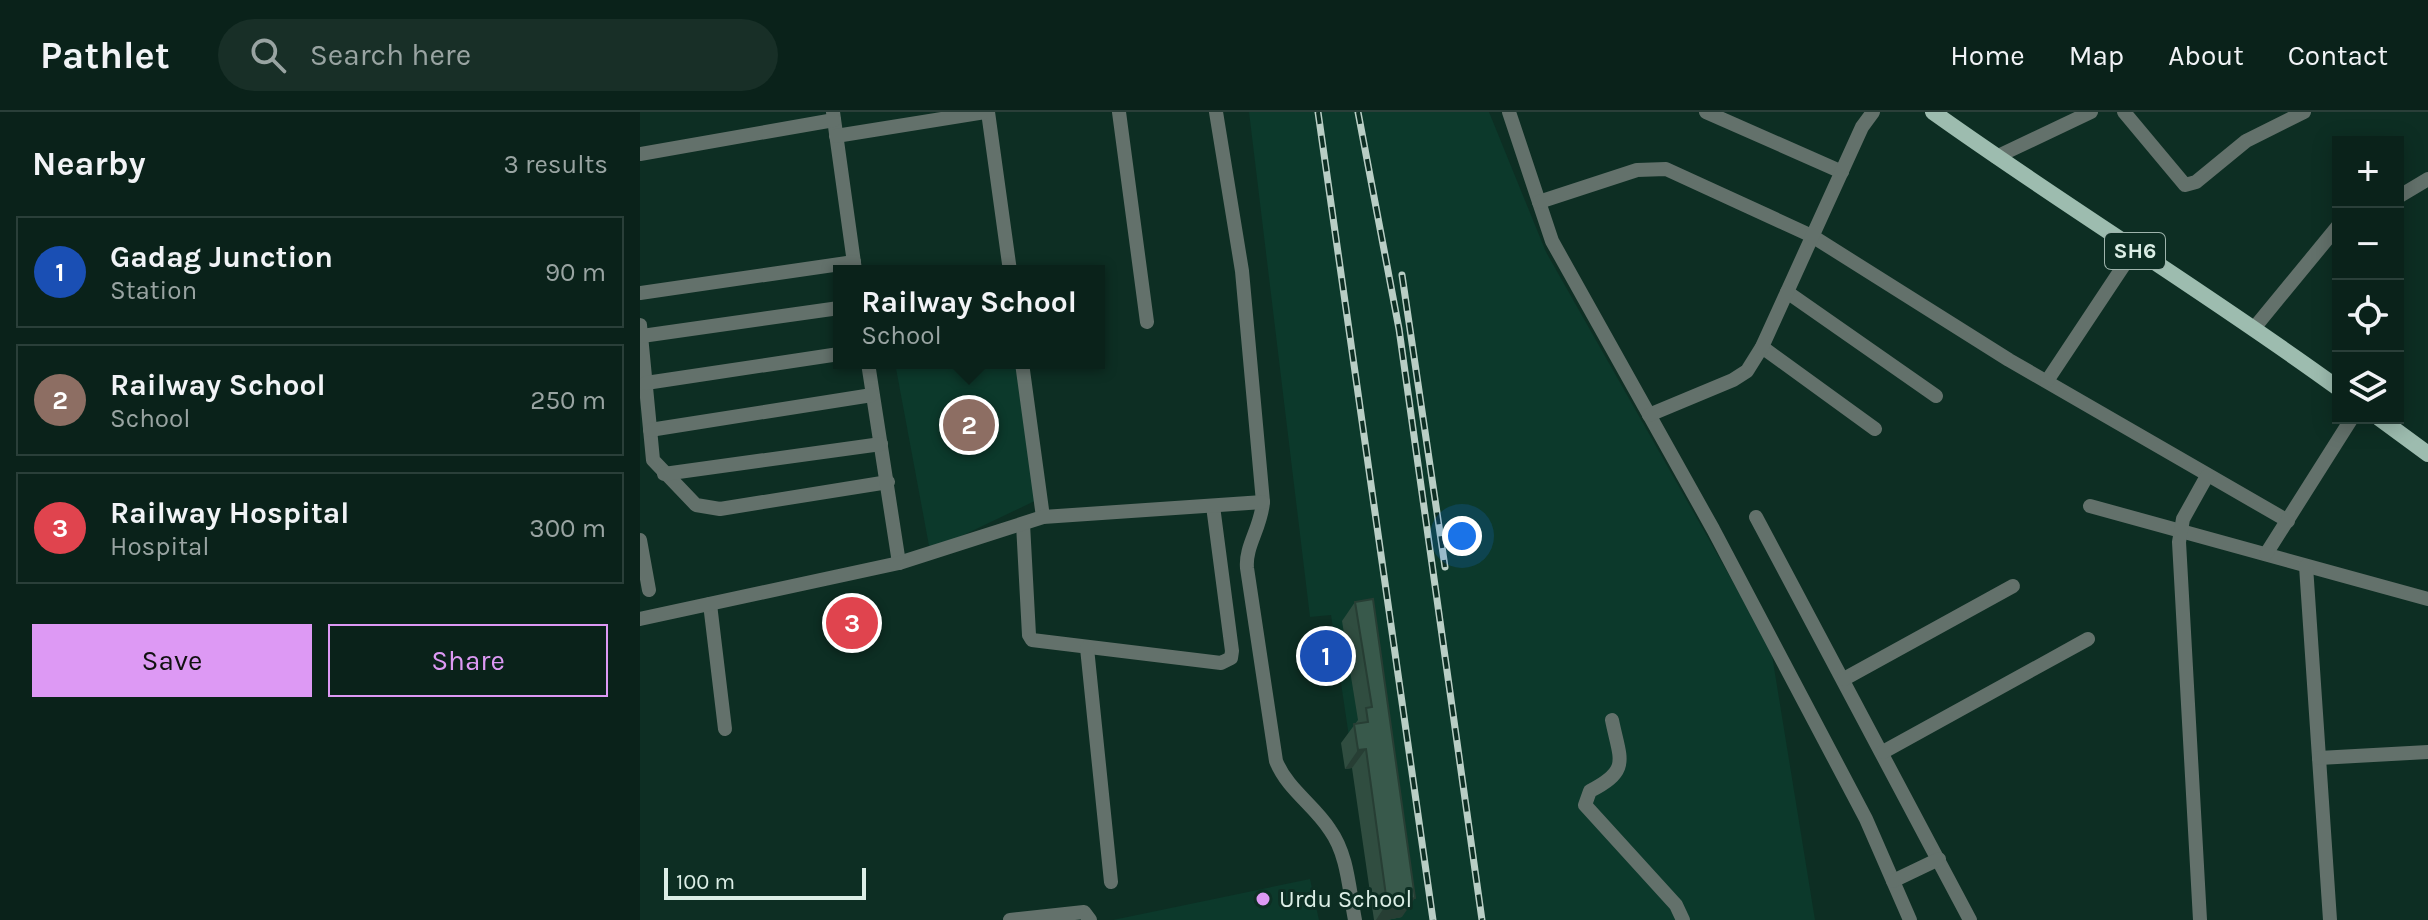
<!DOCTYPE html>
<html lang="en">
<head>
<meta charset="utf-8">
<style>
	:root { --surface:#0a221a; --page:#182f27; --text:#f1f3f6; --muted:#99a4a2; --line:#2a3f39; --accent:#dd99f4 }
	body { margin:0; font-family:Karla,sans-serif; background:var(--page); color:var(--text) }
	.controls { position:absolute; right:24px; top:24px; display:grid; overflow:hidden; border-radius:0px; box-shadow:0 4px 20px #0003 }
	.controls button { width:72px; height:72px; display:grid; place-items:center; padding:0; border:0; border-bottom:2px solid var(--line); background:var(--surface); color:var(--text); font:40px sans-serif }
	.scale { position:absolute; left:24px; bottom:20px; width:202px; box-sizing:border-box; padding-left:8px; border:4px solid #dceee6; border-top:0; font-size:22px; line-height:28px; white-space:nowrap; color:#dceee6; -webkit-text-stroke:6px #0d2e23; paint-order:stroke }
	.you { position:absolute; left:822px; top:424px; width:28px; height:28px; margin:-20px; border:6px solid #fff; border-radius:50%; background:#1a73e8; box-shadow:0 0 0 12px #1a73e833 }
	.badge { display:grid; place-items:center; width:52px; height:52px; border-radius:50%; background:var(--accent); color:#fff; font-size:26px; font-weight:700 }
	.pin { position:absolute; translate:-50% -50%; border:4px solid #fff; box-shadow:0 2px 8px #0006 }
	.popup { position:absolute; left:193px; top:153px; width:272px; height:104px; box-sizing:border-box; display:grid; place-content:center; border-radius:0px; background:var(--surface); filter:drop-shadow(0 2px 6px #0005); font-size:26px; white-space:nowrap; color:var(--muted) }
	.popup b { font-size:30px; color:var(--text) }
	.popup::after { content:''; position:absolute; left:50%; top:100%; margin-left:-16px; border:16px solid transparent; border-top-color:var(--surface) }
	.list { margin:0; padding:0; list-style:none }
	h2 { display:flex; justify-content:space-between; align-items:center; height:104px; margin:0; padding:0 32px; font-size:34px }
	h2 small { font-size:26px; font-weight:400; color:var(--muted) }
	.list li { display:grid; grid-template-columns:52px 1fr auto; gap:24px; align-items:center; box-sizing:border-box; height:112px; margin:0 16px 16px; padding:0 16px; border:2px solid var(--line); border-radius:0px }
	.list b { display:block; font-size:30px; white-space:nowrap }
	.list p { margin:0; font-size:26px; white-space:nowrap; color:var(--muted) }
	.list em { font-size:26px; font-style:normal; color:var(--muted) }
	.actions { display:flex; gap:16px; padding:24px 32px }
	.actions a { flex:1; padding:18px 0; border:2px solid var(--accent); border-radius:0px; text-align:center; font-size:28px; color:var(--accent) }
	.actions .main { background:var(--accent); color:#111 }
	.icon { flex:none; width:44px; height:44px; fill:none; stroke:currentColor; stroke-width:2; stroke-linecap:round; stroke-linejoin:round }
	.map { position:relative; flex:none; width:1788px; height:808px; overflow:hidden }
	header { display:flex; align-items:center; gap:48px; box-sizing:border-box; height:112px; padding:0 40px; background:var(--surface); border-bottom:2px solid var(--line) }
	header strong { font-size:38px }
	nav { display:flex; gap:44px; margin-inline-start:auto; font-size:28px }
	.search { width:560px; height:72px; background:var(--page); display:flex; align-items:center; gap:20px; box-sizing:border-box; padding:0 28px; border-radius:44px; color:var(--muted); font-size:30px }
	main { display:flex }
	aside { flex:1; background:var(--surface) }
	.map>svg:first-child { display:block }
	.built { fill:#0c392b }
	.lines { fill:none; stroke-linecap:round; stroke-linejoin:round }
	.minor { stroke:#63716b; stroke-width:14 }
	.major { stroke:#9dbcaf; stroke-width:16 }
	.rail-casing { stroke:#b9cec5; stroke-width:7 }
	.rail { stroke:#0d2e23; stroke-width:4; stroke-dasharray:12; stroke-linecap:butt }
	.wall { fill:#304d40 }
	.shaded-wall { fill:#273e34 }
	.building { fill:#38594b; stroke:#273e34; stroke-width:2 }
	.poi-dot { fill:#dd99f4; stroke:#0d2e23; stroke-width:3 }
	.labels { text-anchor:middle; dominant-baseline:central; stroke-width:6; stroke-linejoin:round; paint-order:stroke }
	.shield { fill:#0d2e23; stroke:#9eb4ac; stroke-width:2 }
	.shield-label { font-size:22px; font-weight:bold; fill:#dceee6 }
	.poi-label { font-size:24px; fill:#dceee6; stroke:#0d2e23; text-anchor:start }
</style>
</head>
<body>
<header>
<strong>Pathlet</strong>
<div class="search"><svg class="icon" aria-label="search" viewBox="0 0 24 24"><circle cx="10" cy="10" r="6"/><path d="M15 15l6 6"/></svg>Search here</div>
<nav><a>Home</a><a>Map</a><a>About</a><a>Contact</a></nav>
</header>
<main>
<aside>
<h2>Nearby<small>3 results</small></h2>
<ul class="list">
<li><span class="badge" style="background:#1a4fb4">1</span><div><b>Gadag Junction</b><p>Station</p></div><em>90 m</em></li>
<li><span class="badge" style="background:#8d6e63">2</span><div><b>Railway School</b><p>School</p></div><em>250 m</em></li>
<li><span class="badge" style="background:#e0444e">3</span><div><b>Railway Hospital</b><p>Hospital</p></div><em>300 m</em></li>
</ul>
<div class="actions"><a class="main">Save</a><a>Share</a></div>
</aside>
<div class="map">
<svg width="1788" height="808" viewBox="0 0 1788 808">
	<rect width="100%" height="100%" fill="#0d2e23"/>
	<!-- built -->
	<g class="built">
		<polygon points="609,0 849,0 906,140 1131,537 1175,808 736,808 691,503 670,505"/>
		<polygon points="255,251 382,251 401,386 290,439"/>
		<polygon points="670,767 679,808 473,808"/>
	</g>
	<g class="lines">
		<!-- minor -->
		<g class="minor">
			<polyline points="193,0 215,158"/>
			<polyline points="348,0 370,159"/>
			<polyline points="479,0 507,210"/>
			<path d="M576,0l26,159 21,231c-2,26 -18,44 -16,66l29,193c11,28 38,44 54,69 18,25 19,60 25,90"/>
			<polyline points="869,0 912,129 1073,417 1226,707 1270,808"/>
			<polyline points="1066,0 1202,60"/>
			<polyline points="1484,0 1545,73 1556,70 1606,29 1664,0"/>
			<polyline points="196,24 345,0"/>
			<polyline points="0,42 194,8"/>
			<polyline points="1356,45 1451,0"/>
			<polyline points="1758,85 1788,67"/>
			<polyline points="899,90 997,58 1026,57 1172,124 1369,248 1648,409"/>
			<polyline points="1147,180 1296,284"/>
			<polyline points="0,181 214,150"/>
			<polyline points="0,213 13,348 56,393 80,397 248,370"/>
			<polyline points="1615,215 1698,114"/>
			<polyline points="2,224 199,196"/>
			<polyline points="1122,235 1235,317"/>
			<polyline points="228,251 259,451"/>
			<polyline points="382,251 403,405"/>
			<polyline points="1407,269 1494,138"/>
			<polyline points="6,271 199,242"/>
			<polyline points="1009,303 1093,268 1107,259 1122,235 1222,15 1233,0"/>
			<polyline points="10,318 232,283"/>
			<polyline points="24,362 241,332"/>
			<polyline points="1450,394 1788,487"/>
			<polyline points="1116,405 1330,808"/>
			<polyline points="383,412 389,523 392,528 581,551 591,546 592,539 573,394"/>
			<polyline points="0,428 9,478"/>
			<polyline points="1626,442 1712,306"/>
			<polyline points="1666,454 1690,808"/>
			<polyline points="70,492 85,617"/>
			<polyline points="0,507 259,451 403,405 623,390"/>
			<polyline points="447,536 471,770"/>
			<polyline points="1204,567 1373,474"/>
			<path d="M972,608c8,40 19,50 -22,71l-5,14 91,100 7,15"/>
			<polyline points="1243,640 1448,527"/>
			<polyline points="1679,646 1788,640"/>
			<polyline points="1253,769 1299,747"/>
			<polyline points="370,808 444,800 450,808"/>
			<polyline points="1560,808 1539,430 1543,407 1567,364"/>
		</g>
		<!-- major -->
		<g class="major">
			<path d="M1293,0c133,95 273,180 405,276"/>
			<polyline points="1739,306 1788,342"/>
		</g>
		<!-- rail casing -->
		<g class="rail-casing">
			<g id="rail">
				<polyline points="678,0 793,808"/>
				<polyline points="718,0 759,217 842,808"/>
				<polyline points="762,163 805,455"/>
			</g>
		</g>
		<!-- rail -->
		<use href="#rail" class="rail"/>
	</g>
	<!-- wall -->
	<polygon class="wall" points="733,487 762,805 747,808 734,808 712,656 705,657 701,631 718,608 702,509 715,490"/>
	<!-- shaded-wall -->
	<g class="shaded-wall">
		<polygon points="726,637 712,656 705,657 718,638"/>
		<polygon points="775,786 762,805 747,808 736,808 747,791"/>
	</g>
	<!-- building -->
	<polygon class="building" points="733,487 775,786 747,791 726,637 718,638 714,612 728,610 726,596 732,595 715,490"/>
	<!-- markers -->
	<circle class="poi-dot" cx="623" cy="787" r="8"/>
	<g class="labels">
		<!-- shield labels -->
		<rect class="shield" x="1465" y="121" width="60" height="36" rx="6"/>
		<g class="shield-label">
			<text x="1495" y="139">SH6</text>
		</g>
		<!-- poi labels -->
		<g class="poi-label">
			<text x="639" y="787">Urdu School</text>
		</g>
	</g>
</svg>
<div class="controls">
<button>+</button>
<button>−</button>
<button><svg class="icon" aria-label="locate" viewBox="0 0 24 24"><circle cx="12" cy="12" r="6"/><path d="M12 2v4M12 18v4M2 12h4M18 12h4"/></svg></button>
<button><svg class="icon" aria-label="layers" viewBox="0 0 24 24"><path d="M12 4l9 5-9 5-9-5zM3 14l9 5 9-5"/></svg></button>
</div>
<div class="scale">100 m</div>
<div class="you"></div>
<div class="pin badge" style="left:686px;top:544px;background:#1a4fb4">1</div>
<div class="pin badge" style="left:329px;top:313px;background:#8d6e63">2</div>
<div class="popup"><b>Railway School</b>School</div>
<div class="pin badge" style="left:212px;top:511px;background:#e0444e">3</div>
</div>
</main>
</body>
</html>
